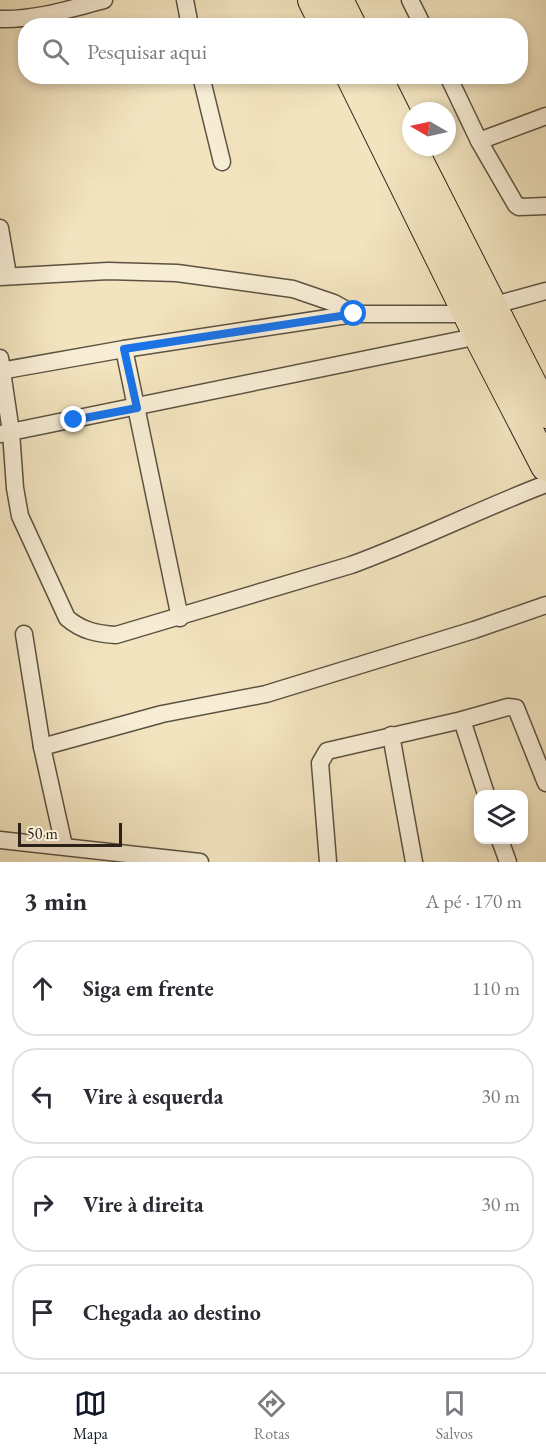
<!DOCTYPE html>
<html lang="pt">
<head>
<meta charset="utf-8">
<style>
	:root { --surface:#fff; --page:#f2f2f3; --text:#2b2b33; --muted:#7c7c81; --line:#e1e1e2; --accent:#111827 }
	body { margin:0; font-family:"EB Garamond",serif; background:var(--page); color:var(--text) }
	.controls { position:absolute; right:18px; bottom:18px; display:grid; overflow:hidden; border-radius:12px; box-shadow:0 3px 9px #0003 }
	.controls button { width:54px; height:54px; display:grid; place-items:center; padding:0; border:0; border-bottom:2px solid var(--line); background:var(--surface); color:var(--text); font:30px sans-serif }
	.compass { position:absolute; left:402px; top:102px; width:54px; height:54px; border-radius:50%; background:var(--surface); box-shadow:0 3px 9px #0003; rotate:279deg }
	.scale { position:absolute; left:18px; bottom:15px; width:104px; box-sizing:border-box; padding-left:6px; border:3px solid #2b2218; border-top:0; font-size:16px; line-height:21px; white-space:nowrap; color:#2b2218; -webkit-text-stroke:4px #f7edd5; paint-order:stroke }
	.stop { position:absolute; width:18px; height:18px; margin:-14px; border:4px solid #1a73e8; border-radius:50%; background:#fff }
	.stop.end { background:#1a73e8; border-color:#fff; box-shadow:0 2px 6px #0008 }
	.list { margin:0; padding:0; list-style:none }
	h2 { display:flex; justify-content:space-between; align-items:center; height:78px; margin:0; padding:0 24px; font-size:26px }
	h2 small { font-size:20px; font-weight:400; color:var(--muted) }
	.list li { display:grid; grid-template-columns:39px 1fr auto; gap:18px; align-items:center; box-sizing:border-box; height:96px; margin:0 12px 12px; padding:0 12px; border:2px solid var(--line); border-radius:24px }
	.list b { display:block; font-size:22px; white-space:nowrap }
	.list em { font-size:20px; font-style:normal; color:var(--muted) }
	.icon { flex:none; width:33px; height:33px; fill:none; stroke:currentColor; stroke-width:2; stroke-linecap:round; stroke-linejoin:round }
	.map { position:relative; flex:none; width:546px; height:862px; overflow:hidden }
	.search { position:absolute; background:var(--surface); box-shadow:0 3px 9px #0003; left:18px; right:18px; top:18px; height:66px; display:flex; align-items:center; gap:15px; box-sizing:border-box; padding:0 21px; border-radius:24px; color:var(--muted); font-size:22px }
	.sheet { height:510px; background:var(--surface) }
	nav { display:flex; justify-content:space-around; align-items:center; box-sizing:border-box; height:84px; border-top:2px solid var(--line); background:var(--surface); font-size:16px; color:var(--muted) }
	nav a { display:grid; justify-items:center; gap:3px }
	nav .on { color:var(--accent) }
	.map>svg:first-child { display:block }
	.lines { fill:none; stroke-linecap:round; stroke-linejoin:round }
	.street-casing { stroke:#5d5242; stroke-width:19 }
	.highway-casing { stroke:#2b2218; stroke-width:32 }
	.street { stroke:#f7edd5; stroke-width:16 }
	.highway { stroke:#f2e4bf; stroke-width:30 }
	.route { stroke:#1a73e8; stroke-width:8 }
</style>
</head>
<body>
<div class="map">
<svg width="546" height="862" viewBox="0 0 546 862">
	<rect width="100%" height="100%" fill="#f2e4bf"/>
	<filter id="stains"><feTurbulence type="fractalNoise" baseFrequency=".00333" numOctaves="4"/><feColorMatrix values="0 0 0 0 .2 0 0 0 0 .09 0 0 0 0 .02 0 0 0 .5 -.17"/></filter>
	<radialGradient id="worn" r=".72"><stop offset=".6" stop-color="#630" stop-opacity="0"/><stop offset="1" stop-color="#630" stop-opacity=".3"/></radialGradient>
	<g class="lines">
		<!-- street casing -->
		<g class="street-casing">
			<g id="street">
				<polyline points="185,0 190,26"/>
				<polyline points="410,0 423,26"/>
				<path d="M0,19c36,1 70,-10 104,-19"/>
				<polyline points="201,76 222,162"/>
				<polyline points="448,76 479,141 516,205 519,207 546,206"/>
				<polyline points="479,141 546,116"/>
				<polyline points="0,228 8,275"/>
				<polyline points="0,277 108,271 177,273 293,289 334,303 354,314 468,314"/>
				<polyline points="491,306 546,291"/>
				<polyline points="124,349 180,618"/>
				<path d="M0,358l11,74 4,56 5,28 47,102c15,13 31,16 49,17l235,-70c66,-24 129,-56 195,-81"/>
				<polyline points="0,371 124,349 354,314"/>
				<polyline points="1,434 479,336"/>
				<polyline points="24,634 42,747 64,846"/>
				<polyline points="462,720 486,794"/>
				<polyline points="391,735 414,862"/>
				<polyline points="42,747 162,714 266,694 474,630 546,605"/>
				<polyline points="0,840 200,862"/>
				<polyline points="500,840 508,862"/>
				<polyline points="328,862 320,763 327,751 462,720 508,707 516,708 546,783"/>
			</g>
		</g>
		<!-- highway casing -->
		<g class="highway-casing">
			<g id="highway">
				<polyline points="313,0 326,26"/>
				<polyline points="338,0 351,26"/>
				<polyline points="351,76 479,336 546,466"/>
				<polyline points="376,76 411,146"/>
				<polyline points="411,147 546,413"/>
			</g>
		</g>
		<!-- street -->
		<use href="#street" class="street"/>
		<!-- highway -->
		<use href="#highway" class="highway"/>
	</g>
	<g class="lines">
		<!-- route -->
		<polyline class="route" points="74,420 137,408 124,349 354,314"/>
	</g>
	<rect width="100%" height="100%" filter="url(#stains)"/>
	<rect width="100%" height="100%" fill="url(#worn)"/>
</svg>
<div class="controls">
<button><svg class="icon" aria-label="layers" viewBox="0 0 24 24"><path d="M12 4l9 5-9 5-9-5zM3 14l9 5 9-5"/></svg></button>
</div>
<svg class="compass" viewBox="-18 -18 36 36"><path d="M0-13l5 13h-10z" fill="#e53935"/><path d="M0 13l5-13h-10z" fill="#7c7c81"/></svg>
<div class="scale">50 m</div>
<div class="stop" style="left:354px;top:314px"></div>
<div class="stop end" style="left:74px;top:420px"></div>
<div class="search"><svg class="icon" aria-label="search" viewBox="0 0 24 24"><circle cx="10" cy="10" r="6"/><path d="M15 15l6 6"/></svg>Pesquisar aqui</div>
</div>
<section class="sheet">
<h2>3 min<small>A pé · 170 m</small></h2>
<ul class="list">
<li><svg class="icon" aria-label="ahead" viewBox="0 0 24 24"><path d="M12 20V5M6 11l6-6 6 6"/></svg><div><b>Siga em frente</b></div><em>110 m</em></li>
<li><svg class="icon" aria-label="left" viewBox="0 0 24 24"><path d="M17 20v-9H6M10 6l-5 5 5 5"/></svg><div><b>Vire à esquerda</b></div><em>30 m</em></li>
<li><svg class="icon" aria-label="right" viewBox="0 0 24 24"><path d="M7 20v-9h11M14 6l5 5-5 5"/></svg><div><b>Vire à direita</b></div><em>30 m</em></li>
<li><svg class="icon" aria-label="arrive" viewBox="0 0 24 24"><path d="M6 21V4h12l-3 4 3 4H6"/></svg><div><b>Chegada ao destino</b></div></li>
</ul>
</section>
<nav>
<a class="on"><svg class="icon" aria-label="map" viewBox="0 0 24 24"><path d="M3 6l6-2 6 2 6-2v14l-6 2-6-2-6 2zM9 4v14M15 6v14"/></svg>Mapa</a>
<a><svg class="icon" aria-label="directions" viewBox="0 0 24 24"><path d="M12 3l9 9-9 9-9-9zM9 14v-3h6M13 9l2 2-2 2"/></svg>Rotas</a>
<a><svg class="icon" aria-label="saved" viewBox="0 0 24 24"><path d="M7 4h10v16l-5-4-5 4z"/></svg>Salvos</a>
</nav>
</body>
</html>
